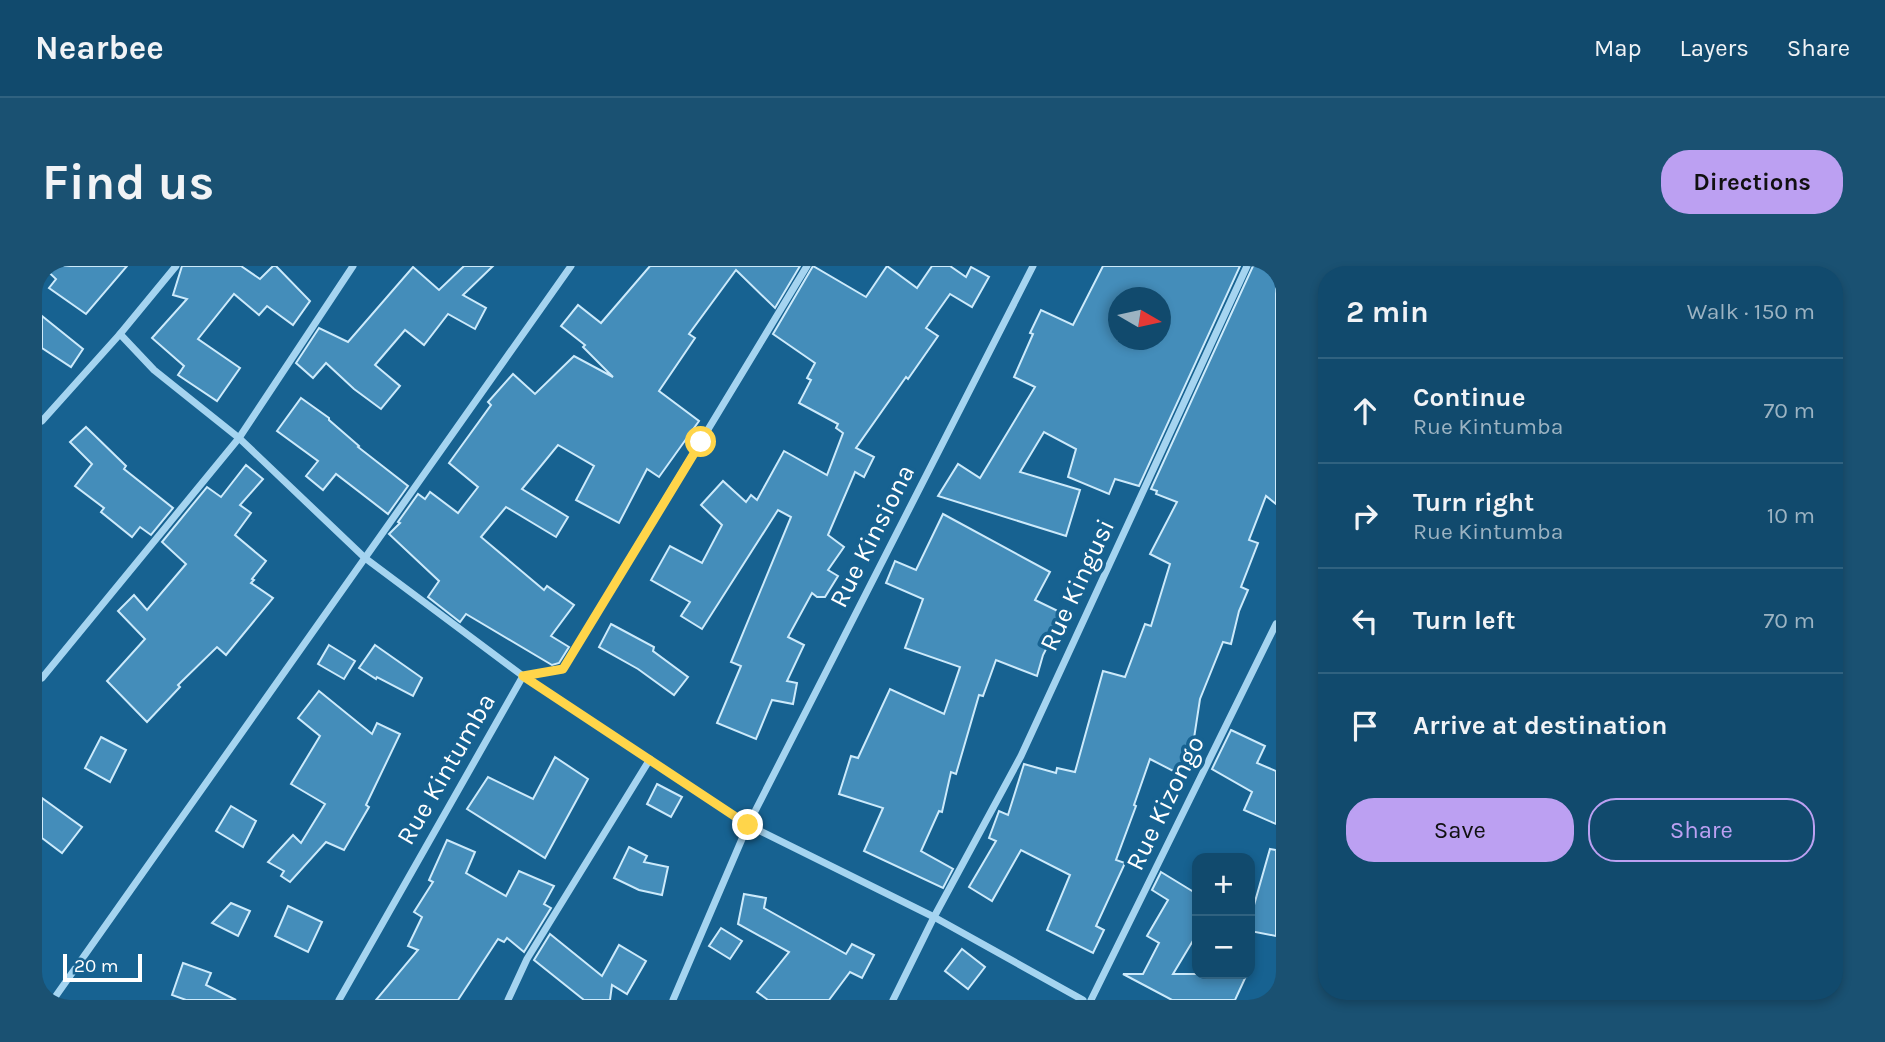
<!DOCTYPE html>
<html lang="en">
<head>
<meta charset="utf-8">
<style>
	:root { --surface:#114a6d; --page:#1a5172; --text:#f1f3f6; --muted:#9cb3c2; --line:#306280; --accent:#bca0f2 }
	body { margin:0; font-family:Karla,sans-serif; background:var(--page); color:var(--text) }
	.controls { position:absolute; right:21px; bottom:21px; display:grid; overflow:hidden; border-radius:14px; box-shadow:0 4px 10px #0003 }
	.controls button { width:63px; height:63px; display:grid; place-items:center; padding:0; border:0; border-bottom:2px solid var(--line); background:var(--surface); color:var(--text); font:35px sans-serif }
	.compass { position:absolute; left:1066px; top:21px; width:63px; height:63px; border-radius:50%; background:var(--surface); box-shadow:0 4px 10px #0003; rotate:99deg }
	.scale { position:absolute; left:21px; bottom:18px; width:79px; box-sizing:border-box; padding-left:7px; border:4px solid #fff; border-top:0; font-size:19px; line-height:24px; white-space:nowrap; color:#fff; -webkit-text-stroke:5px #176291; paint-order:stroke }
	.stop { position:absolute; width:21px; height:21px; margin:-16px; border:5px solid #ffd54a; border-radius:50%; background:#fff }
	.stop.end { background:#ffd54a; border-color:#fff; box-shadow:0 2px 7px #0008 }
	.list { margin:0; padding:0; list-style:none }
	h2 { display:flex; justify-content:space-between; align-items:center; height:91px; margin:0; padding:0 28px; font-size:30px }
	h2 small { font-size:23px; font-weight:400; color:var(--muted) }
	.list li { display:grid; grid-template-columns:46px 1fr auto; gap:21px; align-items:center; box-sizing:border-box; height:105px; padding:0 28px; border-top:2px solid var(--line) }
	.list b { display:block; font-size:26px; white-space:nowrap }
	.list p { margin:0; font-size:23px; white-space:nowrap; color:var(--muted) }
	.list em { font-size:23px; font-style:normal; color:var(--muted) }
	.actions { display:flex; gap:14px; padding:21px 28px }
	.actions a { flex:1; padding:16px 0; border:2px solid var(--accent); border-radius:28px; text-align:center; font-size:24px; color:var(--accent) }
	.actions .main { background:var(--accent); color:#111 }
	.icon { flex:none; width:38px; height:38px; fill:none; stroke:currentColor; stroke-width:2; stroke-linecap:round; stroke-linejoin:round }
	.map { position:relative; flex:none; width:1234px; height:734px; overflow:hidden; border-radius:28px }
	header { display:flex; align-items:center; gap:42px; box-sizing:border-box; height:98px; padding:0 35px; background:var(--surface); border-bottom:2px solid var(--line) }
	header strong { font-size:33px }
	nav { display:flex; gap:38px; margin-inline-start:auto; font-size:24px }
	.intro { display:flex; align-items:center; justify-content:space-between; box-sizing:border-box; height:168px; padding:0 42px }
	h1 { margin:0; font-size:49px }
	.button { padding:18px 32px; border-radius:28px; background:var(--accent); color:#111; font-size:24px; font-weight:700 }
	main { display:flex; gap:42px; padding:0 42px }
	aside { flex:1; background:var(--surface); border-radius:28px; box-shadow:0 4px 10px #0003 }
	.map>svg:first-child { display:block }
	.building { fill:#448dba; stroke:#cceafb; stroke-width:2; fill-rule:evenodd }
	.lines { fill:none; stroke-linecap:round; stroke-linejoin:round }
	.minor { stroke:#a5d4f0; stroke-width:7 }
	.route { stroke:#ffd54a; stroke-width:9 }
	.labels { text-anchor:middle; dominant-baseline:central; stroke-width:7; stroke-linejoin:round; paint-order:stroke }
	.street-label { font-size:26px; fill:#fff; stroke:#176291 }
</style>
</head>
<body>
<header>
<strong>Nearbee</strong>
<nav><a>Map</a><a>Layers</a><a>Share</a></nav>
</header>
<div class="intro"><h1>Find us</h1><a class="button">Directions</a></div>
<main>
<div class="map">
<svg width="1234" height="734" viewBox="0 0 1234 734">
	<rect width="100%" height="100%" fill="#176291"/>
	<!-- building -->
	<g class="building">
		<polygon points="0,0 85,0 44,48 7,22 14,13"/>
		<polygon points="140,0 199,0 218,13 231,0 234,0 268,35 251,59 225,40 217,49 192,28 156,73 198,102 175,135 136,109 142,100 110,72 145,33 131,29"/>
		<polygon points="422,0 451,0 421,29 444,42 433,63 406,48 382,79 363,64 333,99 358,120 339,143 312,123 284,97 271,112 254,97 277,62 306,76 371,1 397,24"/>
		<polygon points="608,0 758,0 733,42 694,4 647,68 653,72 617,125 657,155 617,211 605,203 577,257 534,234 552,200 516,179 480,223 526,251 514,271 464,241 439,271 502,324 505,320 532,339 509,370 527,381 517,397 510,399 424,348 418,356 386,331 397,315 347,268 358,257 356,256 376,228 383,233 388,226 416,247 436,221 407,197 449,139 446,136 471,108 493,128 532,90 571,111 541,81 543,79 519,60 536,39 559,57"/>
		<polygon points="771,0 824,31 845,0 875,22 890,0 908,0 924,11 929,1 947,11 930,41 908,28 884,62 896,70 866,113 864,111 814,182 832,191 822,211 813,206 786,269 802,281 786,304 796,310 783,331 775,331 770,327 746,371 762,379 745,415 755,417 751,438 730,434 714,473 675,457 699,400 689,396 749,251 736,244 660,363 639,350 648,336 609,314 628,280 660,297 680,259 659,239 681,215 704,236 709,229 715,234 742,185 785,209 801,167 794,162 796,158 757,137 769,114 765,112 773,97 731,68"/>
		<path d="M1061,0h137l-101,220 -24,-7 -6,15 -41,-17 8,-28 -32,-17 -24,40 60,18 -14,46 -128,-40 20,-32 22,14 55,-91 -21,-10 19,-43 -3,-1 11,-23 32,15zM1076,32h42v42h-42z"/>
		<polygon points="1211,0 1234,0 1234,238 1224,230 1207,274 1216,277 1199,321 1206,324 1197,345 1189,378 1181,376 1158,433 1149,492 1144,489 1135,507 1108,493 1092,539 1094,540 1074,594 1083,597 1054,660 1062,664 1051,687 1005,664 1028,609 979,584 950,635 927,621 954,575 947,572 957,545 966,549 982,498 1014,507 1015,502 1033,506 1061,405 1083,411 1103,358 1109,360 1128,298 1108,288 1135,236 1114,228 1115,225 1109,223"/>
		<polygon points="0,50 41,83 29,101 0,82"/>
		<polygon points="259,132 287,152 287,154 317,180 316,181 366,220 346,248 294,208 281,224 264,210 276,195 235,165"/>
		<polygon points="44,161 84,200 82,203 131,242 109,269 98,261 90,271 59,246 62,242 33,220 50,198 28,176"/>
		<polygon points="204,199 221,213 198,239 209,247 193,269 224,295 210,313 212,314 209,317 231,332 184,389 175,381 136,419 138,421 105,456 65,415 103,373 76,345 92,329 105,344 144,298 120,276 165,221 179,231"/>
		<polygon points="901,248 1008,306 993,334 1022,348 1001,389 995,410 954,394 941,430 937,429 914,508 909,506 900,546 897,545 879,585 911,603 901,622 822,585 841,542 797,528 809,490 816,492 848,423 902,448 918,401 863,382 881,333 844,317 853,295 874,304"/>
		<polygon points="569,358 612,381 611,385 646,411 632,429 596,403 557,381"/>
		<polygon points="287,379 313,395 302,413 276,398"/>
		<polygon points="333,379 380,412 371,430 335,411 334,413 317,402"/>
		<polygon points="277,425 330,468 335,457 358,468 324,539 327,541 302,584 284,576 248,616 239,610 242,605 226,596 251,569 259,577 283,538 249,518 278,470 256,452"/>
		<polygon points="1189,464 1223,480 1215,497 1234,505 1234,558 1202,544 1210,526 1170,503"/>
		<polygon points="59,471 84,484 68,516 43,502"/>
		<polygon points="513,491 546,513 503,592 425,543 446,511 491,533"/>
		<polygon points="615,518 640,531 629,551 605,538"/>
		<polygon points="0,532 40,561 20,587 0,572"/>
		<polygon points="189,540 214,555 201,581 174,565"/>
		<polygon points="405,574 433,586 424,607 464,630 477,605 512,620 502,638 509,642 482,686 465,672 462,676 456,673 416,734 334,734 376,684 366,680 380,651 372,646 391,616 387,614"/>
		<polygon points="587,581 605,590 602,596 626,601 620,629 597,624 572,612"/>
		<polygon points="1228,583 1234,584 1234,670 1208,665 1208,638 1212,639"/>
		<polygon points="1119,606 1155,628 1155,668 1131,708 1205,708 1193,734 1130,734 1081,708 1101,708 1117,677 1105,670 1126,634 1110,624"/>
		<polygon points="702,628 724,632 722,642 804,688 810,678 832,689 820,712 808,706 787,734 726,734 715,726 747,686 696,658"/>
		<polygon points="189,637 208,645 196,670 170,657"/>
		<polygon points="246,640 280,656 266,686 233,670"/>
		<polygon points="679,662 700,675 688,693 667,680"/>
		<polygon points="508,668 560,710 577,679 604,695 585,728 570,719 568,734 542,734 492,694"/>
		<polygon points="920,683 943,701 926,723 903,705"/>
		<polygon points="141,697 169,707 164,719 194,734 144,734 130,729"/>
	</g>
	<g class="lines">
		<!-- minor -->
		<g class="minor">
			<polyline points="78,68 112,104 197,172 323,292 481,410 706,559 892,651 1041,734"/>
			<polyline points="0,155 78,68 134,0"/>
			<polyline points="0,412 197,172 311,0"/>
			<polyline points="11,734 529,0"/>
			<polyline points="297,734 481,410 521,403 765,0"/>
			<polyline points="466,734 485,693 608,493"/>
			<polyline points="631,734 706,559 991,0"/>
			<polyline points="851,734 892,651 979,490 1205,0"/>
			<polyline points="1049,734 1234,358"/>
		</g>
	</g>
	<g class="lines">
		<!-- route -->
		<polyline class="route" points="659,176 521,403 481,410 706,559"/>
	</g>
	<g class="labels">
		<!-- street labels -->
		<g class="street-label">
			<text transform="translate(830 270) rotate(-63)">Rue Kinsiona</text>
			<text transform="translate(1035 319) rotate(-65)">Rue Kingusi</text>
			<text transform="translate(404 503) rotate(-60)">Rue Kintumba</text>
			<text transform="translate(1123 537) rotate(-64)">Rue Kizongo</text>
		</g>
	</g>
</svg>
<div class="controls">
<button>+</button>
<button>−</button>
</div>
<svg class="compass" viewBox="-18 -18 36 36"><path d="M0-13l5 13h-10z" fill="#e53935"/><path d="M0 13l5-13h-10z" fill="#9cb3c2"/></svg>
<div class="scale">20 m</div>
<div class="stop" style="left:659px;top:176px"></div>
<div class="stop end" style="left:706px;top:559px"></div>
</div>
<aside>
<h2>2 min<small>Walk · 150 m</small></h2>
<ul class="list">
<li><svg class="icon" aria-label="ahead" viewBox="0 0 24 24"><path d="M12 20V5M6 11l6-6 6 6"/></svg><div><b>Continue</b><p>Rue Kintumba</p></div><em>70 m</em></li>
<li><svg class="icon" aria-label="right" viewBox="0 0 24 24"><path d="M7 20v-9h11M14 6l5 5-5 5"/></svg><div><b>Turn right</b><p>Rue Kintumba</p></div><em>10 m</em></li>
<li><svg class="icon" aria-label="left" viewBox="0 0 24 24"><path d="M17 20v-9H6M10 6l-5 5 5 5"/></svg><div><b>Turn left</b></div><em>70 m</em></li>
<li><svg class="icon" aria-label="arrive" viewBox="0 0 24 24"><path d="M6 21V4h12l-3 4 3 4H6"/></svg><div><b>Arrive at destination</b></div></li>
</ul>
<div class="actions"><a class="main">Save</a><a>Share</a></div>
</aside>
</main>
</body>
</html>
